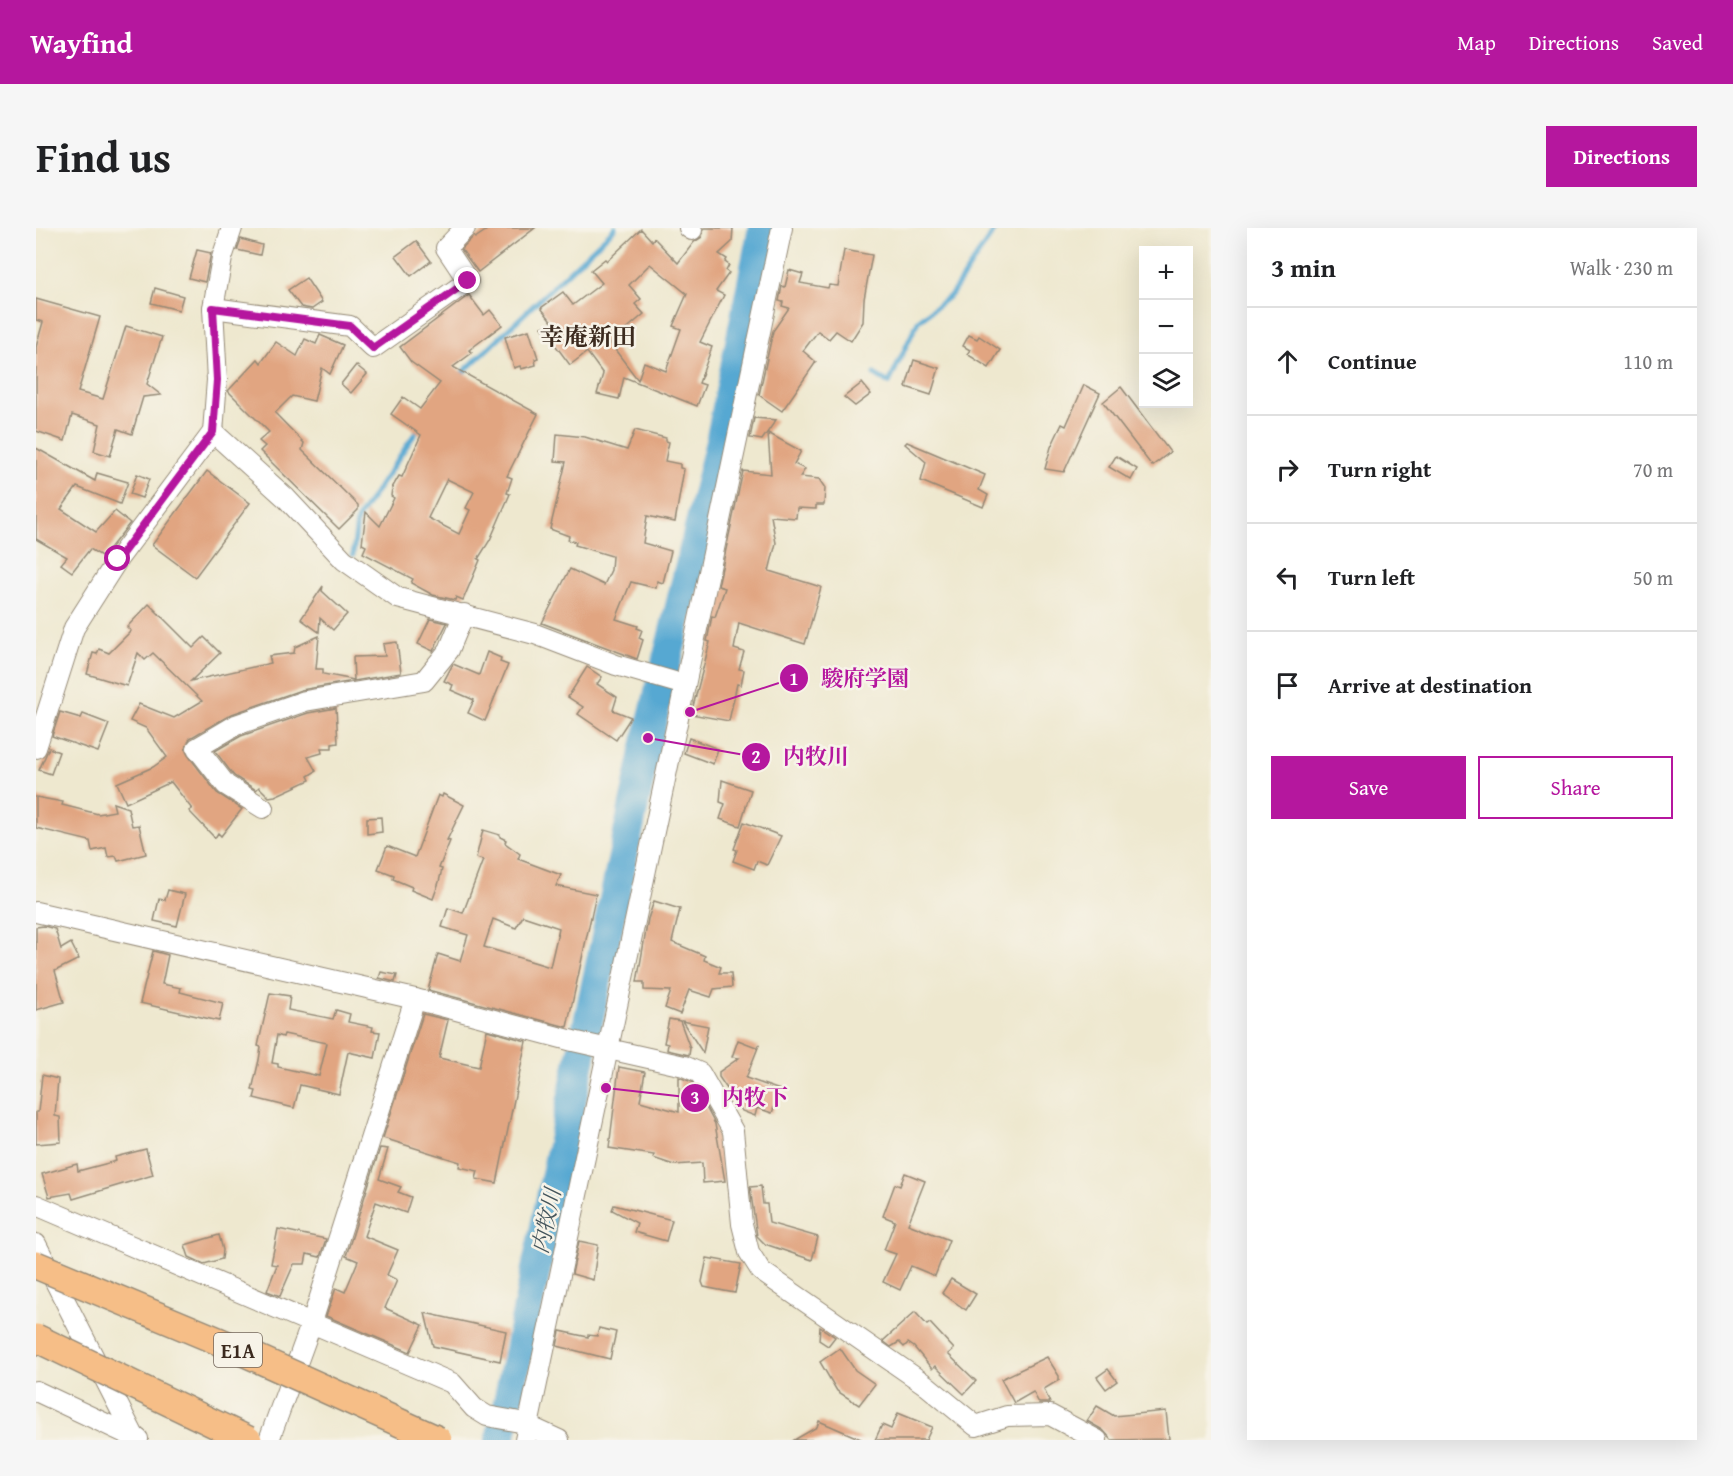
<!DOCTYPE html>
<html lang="en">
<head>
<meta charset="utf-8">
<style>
	:root { --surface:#fff; --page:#f6f6f6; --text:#202124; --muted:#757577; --line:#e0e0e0; --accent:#b5179e }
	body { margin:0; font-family:"Gentium Book Plus","Noto Serif JP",serif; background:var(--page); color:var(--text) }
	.controls { position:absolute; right:18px; top:18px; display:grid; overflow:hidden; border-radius:0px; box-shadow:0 6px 24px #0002 }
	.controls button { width:54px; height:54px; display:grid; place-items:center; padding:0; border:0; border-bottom:2px solid var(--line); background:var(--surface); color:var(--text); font:30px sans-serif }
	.stop { position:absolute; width:18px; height:18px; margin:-14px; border:4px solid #b5179e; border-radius:50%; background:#fff }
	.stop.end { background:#b5179e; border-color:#fff; box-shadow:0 2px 6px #0008 }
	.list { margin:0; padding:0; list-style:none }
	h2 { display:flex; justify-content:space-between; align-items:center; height:78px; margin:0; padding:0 24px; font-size:26px }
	h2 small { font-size:20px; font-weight:400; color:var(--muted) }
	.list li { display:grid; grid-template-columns:39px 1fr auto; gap:18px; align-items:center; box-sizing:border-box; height:108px; padding:0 24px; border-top:2px solid var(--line) }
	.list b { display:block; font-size:22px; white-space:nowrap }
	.list em { font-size:20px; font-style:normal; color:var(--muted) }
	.actions { display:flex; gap:12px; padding:18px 24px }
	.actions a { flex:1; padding:14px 0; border:2px solid var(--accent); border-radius:0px; text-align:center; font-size:21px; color:var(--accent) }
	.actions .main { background:var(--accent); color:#fff }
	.icon { flex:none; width:33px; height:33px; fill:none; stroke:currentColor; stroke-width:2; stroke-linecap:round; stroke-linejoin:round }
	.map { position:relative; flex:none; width:1175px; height:1212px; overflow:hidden; border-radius:0px }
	header { display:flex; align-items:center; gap:36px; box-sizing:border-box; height:84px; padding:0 30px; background:var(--accent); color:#fff }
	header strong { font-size:28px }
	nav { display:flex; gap:33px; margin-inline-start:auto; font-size:21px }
	.intro { display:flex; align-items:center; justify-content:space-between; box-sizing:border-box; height:144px; padding:0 36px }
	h1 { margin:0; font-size:42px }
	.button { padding:15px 27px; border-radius:0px; background:var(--accent); color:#fff; font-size:21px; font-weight:700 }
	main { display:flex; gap:36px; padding:0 36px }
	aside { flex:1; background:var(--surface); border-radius:0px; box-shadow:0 6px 24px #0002 }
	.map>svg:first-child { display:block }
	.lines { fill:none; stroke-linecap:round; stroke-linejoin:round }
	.stream { stroke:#57a8d2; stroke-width:5 }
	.river { stroke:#57a8d2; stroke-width:30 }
	.building { fill:#e1a581; fill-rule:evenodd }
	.minor-casing { stroke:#948976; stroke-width:22 }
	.minor { stroke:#fff; stroke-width:20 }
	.highway-bridge-casing { stroke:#948976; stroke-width:30; stroke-linecap:butt }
	.highway-bridge { stroke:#f6be87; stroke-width:27 }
	.route { stroke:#b5179e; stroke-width:8 }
	.labels { text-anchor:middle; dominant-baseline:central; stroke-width:5; stroke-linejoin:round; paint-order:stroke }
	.shield { fill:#f7f3e8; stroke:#73665b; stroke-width:1.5 }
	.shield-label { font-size:20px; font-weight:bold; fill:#3b2a1e }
	.water-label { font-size:22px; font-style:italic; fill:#45565d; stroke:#f7f3e8 }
	.quarter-label { font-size:24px; font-weight:bold; fill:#3b2a1e; stroke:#f7f3e8 }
	.leader { fill:none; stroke:#b5179e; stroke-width:2 }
	.callout-dot { fill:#b5179e; stroke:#f7f3e8; stroke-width:2 }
	.mark-label { font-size:18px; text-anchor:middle; font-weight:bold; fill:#fff }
	.callout-label { font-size:22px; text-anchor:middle; font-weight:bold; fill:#b5179e; stroke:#f7f3e8; stroke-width:5; stroke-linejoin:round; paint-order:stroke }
</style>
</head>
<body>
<header>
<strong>Wayfind</strong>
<nav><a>Map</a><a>Directions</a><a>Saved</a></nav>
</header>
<div class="intro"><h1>Find us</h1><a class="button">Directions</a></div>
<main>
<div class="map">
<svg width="1175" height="1212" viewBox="0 0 1175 1212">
	<rect width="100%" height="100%" fill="#f7f3e8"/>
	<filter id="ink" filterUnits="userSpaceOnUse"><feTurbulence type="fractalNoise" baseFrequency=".0167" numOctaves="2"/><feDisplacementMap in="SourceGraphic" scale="12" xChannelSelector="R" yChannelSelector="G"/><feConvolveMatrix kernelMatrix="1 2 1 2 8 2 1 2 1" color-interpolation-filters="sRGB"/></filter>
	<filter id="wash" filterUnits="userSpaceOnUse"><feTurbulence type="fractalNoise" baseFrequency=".008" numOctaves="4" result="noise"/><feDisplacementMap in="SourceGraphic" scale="24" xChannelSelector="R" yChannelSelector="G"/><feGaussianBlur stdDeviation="1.35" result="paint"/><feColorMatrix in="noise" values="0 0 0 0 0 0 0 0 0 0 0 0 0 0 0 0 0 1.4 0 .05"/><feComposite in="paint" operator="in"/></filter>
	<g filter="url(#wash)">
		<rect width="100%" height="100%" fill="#eee8cf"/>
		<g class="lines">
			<!-- stream -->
			<g class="stream">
				<polyline points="838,146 853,155 882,93 915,67 960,0"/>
				<polyline points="423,148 579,0"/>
				<polyline points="317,327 321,292 384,198"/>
			</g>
			<!-- river -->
			<polyline class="river" points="464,1212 612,510 685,210 727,0"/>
		</g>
		<g id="blocks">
			<!-- building -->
			<g class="building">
				<polygon points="454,0 499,0 442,44 425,21 438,8 439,10"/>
				<path d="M668,0h29l-1,14 -13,12 8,5 -2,3 4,3 -3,6 3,2 -13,18 8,4 -24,47 12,5 -13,36 6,2 -8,21 -73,-29 -5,22 -22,-5 6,-20 -16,-22 -17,13 -28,-38 11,-4 -12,-15 22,-16 10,13 29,-22 -11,-13 14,-11 2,2 34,-32 11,12 2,-3 24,25 16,-21 8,-5zM614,36l37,30 -14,32 8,3 -15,42 -22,-9 -6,18 -28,-37 34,-29 -9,-10 6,-5 -12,-14z"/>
				<polygon points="205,11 226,17 224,27 201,22"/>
				<polygon points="380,13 395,33 375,48 360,28"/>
				<polygon points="161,22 175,25 169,54 153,50"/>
				<polygon points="808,22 836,27 828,71 827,94 815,113 800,103 793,111 782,103 767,123 780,134 746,183 723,167 737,103 753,80 746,78 747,74 743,73 746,58 749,59 753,42 767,46 764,55 792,60 793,57 802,58"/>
				<polygon points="270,50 286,74 276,81 265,79 252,62"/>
				<polygon points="119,60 147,68 143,82 115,75"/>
				<path d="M433,67l15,20 6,-5 12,15 -33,25 3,3 -19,14 85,47 -31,62 5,2 -5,15 3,1 -20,46 -12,19 2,1 -17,40 -7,-3 -1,3 -22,-5 -22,-12 2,-4 -50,-26 3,-7 -4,-2 4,-32 14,14 14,-28 -3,-2 1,-8 7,-12 3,1 19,-42 -30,-21 12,-17 17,12 20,-26 -29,-21 -11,-15zM411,251l27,13 -8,16 4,2 -11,24 -31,-16z"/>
				<polygon points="0,71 64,89 42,164 67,171 90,98 126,109 111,156 125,167 107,169 96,206 82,201 74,228 58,223 64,196 36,187 29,213 0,203 0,119 7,94 0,92"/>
				<polygon points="493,102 502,130 499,131 500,137 485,141 484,138 478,140 469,109"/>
				<polygon points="284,107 307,117 294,146 286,140 278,173 256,168 239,185 268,215 266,222 322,277 322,282 303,301 224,223 229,218 223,213 233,204 192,163 222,131 225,135 240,114 261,128 269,111 280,116"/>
				<polygon points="933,107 941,111 943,108 964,122 953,140 931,126 934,122 927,118"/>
				<polygon points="878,132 903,140 895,167 870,159"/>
				<polygon points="320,137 331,146 315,165 305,156"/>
				<polygon points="826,155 835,166 819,178 808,169"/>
				<polygon points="1048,157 1064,165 1028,244 1009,241 1015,219 1026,196 1030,198"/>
				<polygon points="1085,159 1134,224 1116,238 1067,174"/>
				<polygon points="718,190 740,192 726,212 714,210"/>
				<polygon points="599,202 630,210 630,213 633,214 629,233 644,236 644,240 648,241 639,294 611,288 607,315 635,323 627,355 621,353 620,360 595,354 580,391 602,398 601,400 606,402 603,410 607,412 601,431 506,395 534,341 568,357 575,342 576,328 539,317 540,314 532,312 533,308 514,301 530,234 519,233 521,206 549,209 591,222"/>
				<polygon points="732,205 765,223 758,236 769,241 764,249 783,251 789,260 788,277 780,277 780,281 761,280 760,290 735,288 740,315 733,343 785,359 769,416 703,395 698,421 708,424 703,441 708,442 705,457 701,456 693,493 655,486 674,414 671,413 676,388 679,389 689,360 682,358 707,243 735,246"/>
				<polygon points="871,214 949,247 943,262 952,267 947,279 885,253 890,234 869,216"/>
				<polygon points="0,220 59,253 61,245 92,254 84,276 41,259 25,281 60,304 79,283 94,295 67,329 54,321 36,344 25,336 31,329 0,311"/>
				<polygon points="1080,228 1101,241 1095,252 1073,239"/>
				<polygon points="171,243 214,275 159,349 116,317"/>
				<polygon points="101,246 113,251 106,270 94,266"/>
				<polygon points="287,358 286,363 311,386 297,402 284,390 283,404 265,391"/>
				<polygon points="113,376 157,420 168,409 184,425 155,453 235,435 233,428 258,425 259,419 283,408 280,441 287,441 287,446 318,452 317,429 349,428 347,416 361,414 365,445 265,462 196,486 154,510 149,521 152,527 181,565 206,581 185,608 182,605 179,610 153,583 156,581 135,554 90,575 81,555 117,539 131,529 110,500 94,493 103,476 138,490 166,473 117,425 109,432 102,425 91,458 51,446 57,425 61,426 63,421 73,425 95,403 91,399"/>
				<polygon points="394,391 411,395 397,423 382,416"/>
				<polygon points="451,424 465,430 464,434 472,437 449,493 432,485 438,472 415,462 417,457 408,453 417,436 443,447"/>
				<polygon points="551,439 566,449 561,456 581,469 577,482 595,489 580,512 542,486 547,479 532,469"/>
				<polygon points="300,480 302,515 296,516 296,520 285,520 286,525 272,529 280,543 272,548 274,552 239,568 233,569 223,559 220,562 198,548 179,523 205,508 272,485"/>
				<polygon points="24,484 45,490 47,486 73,496 62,524 16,508"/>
				<polygon points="653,510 682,521 677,536 648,525"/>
				<polygon points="13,520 23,524 15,546 3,542"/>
				<polygon points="686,552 715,562 704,598 684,591 689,576 684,574"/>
				<polygon points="407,566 428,577 411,612 414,613 403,640 406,641 403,654 397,671 375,662 376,659 357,651 358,647 342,641 351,618 379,629 402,567 406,569"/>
				<polygon points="0,569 27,574 26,577 62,586 79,583 77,575 92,580 96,598 103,597 110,626 82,633 80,628 72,629 70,620 56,623 54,613 0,600"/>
				<polygon points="345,589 346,604 331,606 331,590"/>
				<polygon points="708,594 745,608 731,637 721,633 718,641 697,633 701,622 698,621"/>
				<path d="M447,602l17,5v2l6,3 -1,3 15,11 -2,5 43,16 -5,11 40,8 -29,133 -139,-37 10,-36 22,7 8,-26 -26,-8 6,-19 15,5 20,-53 -7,-2zM487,688l36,12 -9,39 -66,-20 9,-28 23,9z"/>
				<polygon points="132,662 149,666 141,698 118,693 123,671 129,672"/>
				<polygon points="618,673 644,681 636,714 669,728 668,732 685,739 683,745 695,745 696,759 678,761 675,769 653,762 644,786 629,780 635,763 608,762 608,754 601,754 612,691"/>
				<polygon points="8,698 19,701 25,721 35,715 43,731 19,743 28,774 0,782 0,699"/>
				<polygon points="117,723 132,727 126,756 145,760 144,764 187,775 183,793 104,775"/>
				<polygon points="345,744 361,747 359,754 343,750"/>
				<path d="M234,765l20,3 -2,14 45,9 3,-9 14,4 -2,8 25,5 -1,4 8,1 -5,26 -27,-6 -9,42 -39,-9 -6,23 -40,-10 2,-7 -4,-1 7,-30 2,-13 -3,-1zM248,806l43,9 -8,33 -41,-9v-3l-6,-1 5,-28 6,2z"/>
				<polygon points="387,786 412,792 403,830 443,839 451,802 490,813 461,955 440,951 442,943 423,939 424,934 347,910"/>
				<polygon points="633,791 644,793 654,820 653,827 631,822 632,816 628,815"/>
				<polygon points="646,793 672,798 667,825"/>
				<polygon points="702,812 720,819 723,817 710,850 744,862 736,885 721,880 719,888 706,883 683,849 683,844 703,830 696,829"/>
				<polygon points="583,839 609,844 604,873 643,884 643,849 656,854 679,896 689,953 667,955 666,935 638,937 617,930 618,927 573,920"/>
				<polygon points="6,847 22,851 19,888 24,889 25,914 0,916 0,884 2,884"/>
				<polygon points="344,920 352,921 343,951 365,959 362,964 375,969 370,985 340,974 328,1008 362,1022 351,1047 361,1052 349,1080 387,1097 374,1124 290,1088 300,1060 309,1064 322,1033 310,1028"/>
				<polygon points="110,921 117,947 37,971 35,965 13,969 6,946 41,936 42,943 80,933 79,929"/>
				<polygon points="869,945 889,953 872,996 913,1012 899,1048 875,1038 864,1062 847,1054 860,1026 848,1022 859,993 847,988 859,956 864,958"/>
				<polygon points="725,958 727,976 731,976 733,995 782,1009 776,1032 729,1016 721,1008 714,959"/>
				<polygon points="578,977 636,992 630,1013 598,1004 601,995 576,982"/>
				<polygon points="242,1001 290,1011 284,1029 271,1026 269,1036 258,1036 244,1068 231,1063 241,1037 235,1036"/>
				<polygon points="183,1007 187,1022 186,1031 168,1036 153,1029 149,1017"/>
				<polygon points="543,1013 562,1017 557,1052 536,1046"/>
				<polygon points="671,1030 705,1036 699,1065 668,1059 666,1054"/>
				<polygon points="915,1051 940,1066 930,1082 906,1065"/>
				<polygon points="879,1084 891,1097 894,1095 918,1121 912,1126 940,1153 928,1166 899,1138 896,1141 878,1119 872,1115 868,1119 863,1114 855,1119 847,1113"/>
				<polygon points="389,1085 470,1103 464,1133 397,1118"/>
				<polygon points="784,1099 799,1109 792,1118 783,1112"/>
				<polygon points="563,1100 580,1104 574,1131 521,1118 524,1103 552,1109 552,1107 561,1108"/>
				<polygon points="804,1120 819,1142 839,1156 823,1177 801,1163 784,1134"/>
				<polygon points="1011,1129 1023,1148 1023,1152 1008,1161 1014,1175 1003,1175 997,1164 978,1175 965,1151"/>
				<polygon points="1072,1141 1081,1153 1070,1161 1061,1149"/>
				<polygon points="1061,1178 1078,1188 1130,1183 1133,1211 1076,1212 1067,1202 1051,1193"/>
				<polygon points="862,1185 896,1199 890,1212 839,1212 846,1197 855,1201"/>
				<polygon points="783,1193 827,1212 758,1212 781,1199"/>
			</g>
		</g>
	</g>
	<g filter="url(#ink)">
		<use href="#blocks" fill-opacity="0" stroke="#948976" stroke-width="1.5"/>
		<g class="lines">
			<!-- minor casing -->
			<g class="minor-casing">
				<g id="minor">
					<polyline points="653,0 656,2"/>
					<polyline points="177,80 314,98 337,120 432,53 410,20 429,0"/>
					<polyline points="177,204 250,270 308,332 362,370 499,406 580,437 649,457"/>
					<polyline points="0,520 38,400 82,331 177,204 181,152 177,80 186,30 196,0"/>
					<polyline points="227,580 190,557 161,520 200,497 269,473 388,453 413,422 428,386"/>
					<polyline points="0,684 379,771 537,813 648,838 664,845 697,903 706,996 713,1024 725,1043 890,1157 940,1198 971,1188 1014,1187 1061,1212"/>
					<polyline points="0,977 416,1155 438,1180 451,1188 484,1194 523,1212"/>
					<polyline points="0,1016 100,1212"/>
					<polyline points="0,1163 102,1211"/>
					<polyline points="233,1212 276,1094 379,771"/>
					<polyline points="489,1212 746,0"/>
				</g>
			</g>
			<!-- minor -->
			<use href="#minor" class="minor"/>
			<!-- highway-bridge casing -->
			<g class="highway-bridge-casing">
				<g id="highway-bridge">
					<polyline points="0,1037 194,1118 402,1212"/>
					<polyline points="0,1110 212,1212"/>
				</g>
			</g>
			<!-- highway-bridge -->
			<use href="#highway-bridge" class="highway-bridge"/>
		</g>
	</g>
	<g class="lines" filter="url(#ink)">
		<!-- route -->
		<polyline class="route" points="82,331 177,204 181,152 177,80 314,98 337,120 432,53"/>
	</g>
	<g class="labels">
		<!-- shield labels -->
		<rect class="shield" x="178" y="1105" width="48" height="34" rx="4.5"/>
		<g class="shield-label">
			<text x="202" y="1122">E1A</text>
		</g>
		<!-- water labels -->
		<g class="water-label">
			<text transform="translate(510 993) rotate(-78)">内牧川</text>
		</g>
		<!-- quarter labels -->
		<g class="quarter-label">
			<text x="552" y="108">幸庵新田</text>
		</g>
	</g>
	<!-- callouts -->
	<path class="leader" d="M654 484L758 450M612 510L720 529M570 860L659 870"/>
	<g class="callout-dot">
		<circle cx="654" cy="484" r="6"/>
		<circle cx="612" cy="510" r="6"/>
		<circle cx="570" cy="860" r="6"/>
		<circle cx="758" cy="450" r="15"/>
		<circle cx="720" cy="529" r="15"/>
		<circle cx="659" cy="870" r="15"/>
	</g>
	<g class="mark-label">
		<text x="758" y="457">1</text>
		<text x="720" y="535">2</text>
		<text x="659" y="876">3</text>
	</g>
	<g class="callout-label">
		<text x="829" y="458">駿府学園</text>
		<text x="780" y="536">内牧川</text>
		<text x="719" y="877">内牧下</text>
	</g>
</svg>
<div class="controls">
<button>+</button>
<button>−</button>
<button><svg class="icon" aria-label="layers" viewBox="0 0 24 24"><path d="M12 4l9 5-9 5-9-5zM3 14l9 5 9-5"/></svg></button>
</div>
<div class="stop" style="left:82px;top:331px"></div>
<div class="stop end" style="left:432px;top:53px"></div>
</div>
<aside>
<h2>3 min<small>Walk · 230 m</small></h2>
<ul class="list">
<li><svg class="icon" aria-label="ahead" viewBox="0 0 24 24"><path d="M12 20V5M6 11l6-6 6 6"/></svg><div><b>Continue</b></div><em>110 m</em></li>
<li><svg class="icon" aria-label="right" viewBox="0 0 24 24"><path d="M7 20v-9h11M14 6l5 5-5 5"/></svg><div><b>Turn right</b></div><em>70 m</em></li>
<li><svg class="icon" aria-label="left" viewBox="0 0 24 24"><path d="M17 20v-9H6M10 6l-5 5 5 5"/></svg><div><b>Turn left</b></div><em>50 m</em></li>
<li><svg class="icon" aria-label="arrive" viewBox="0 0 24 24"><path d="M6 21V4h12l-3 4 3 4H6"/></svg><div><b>Arrive at destination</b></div></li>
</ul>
<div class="actions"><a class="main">Save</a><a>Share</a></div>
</aside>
</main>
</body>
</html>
